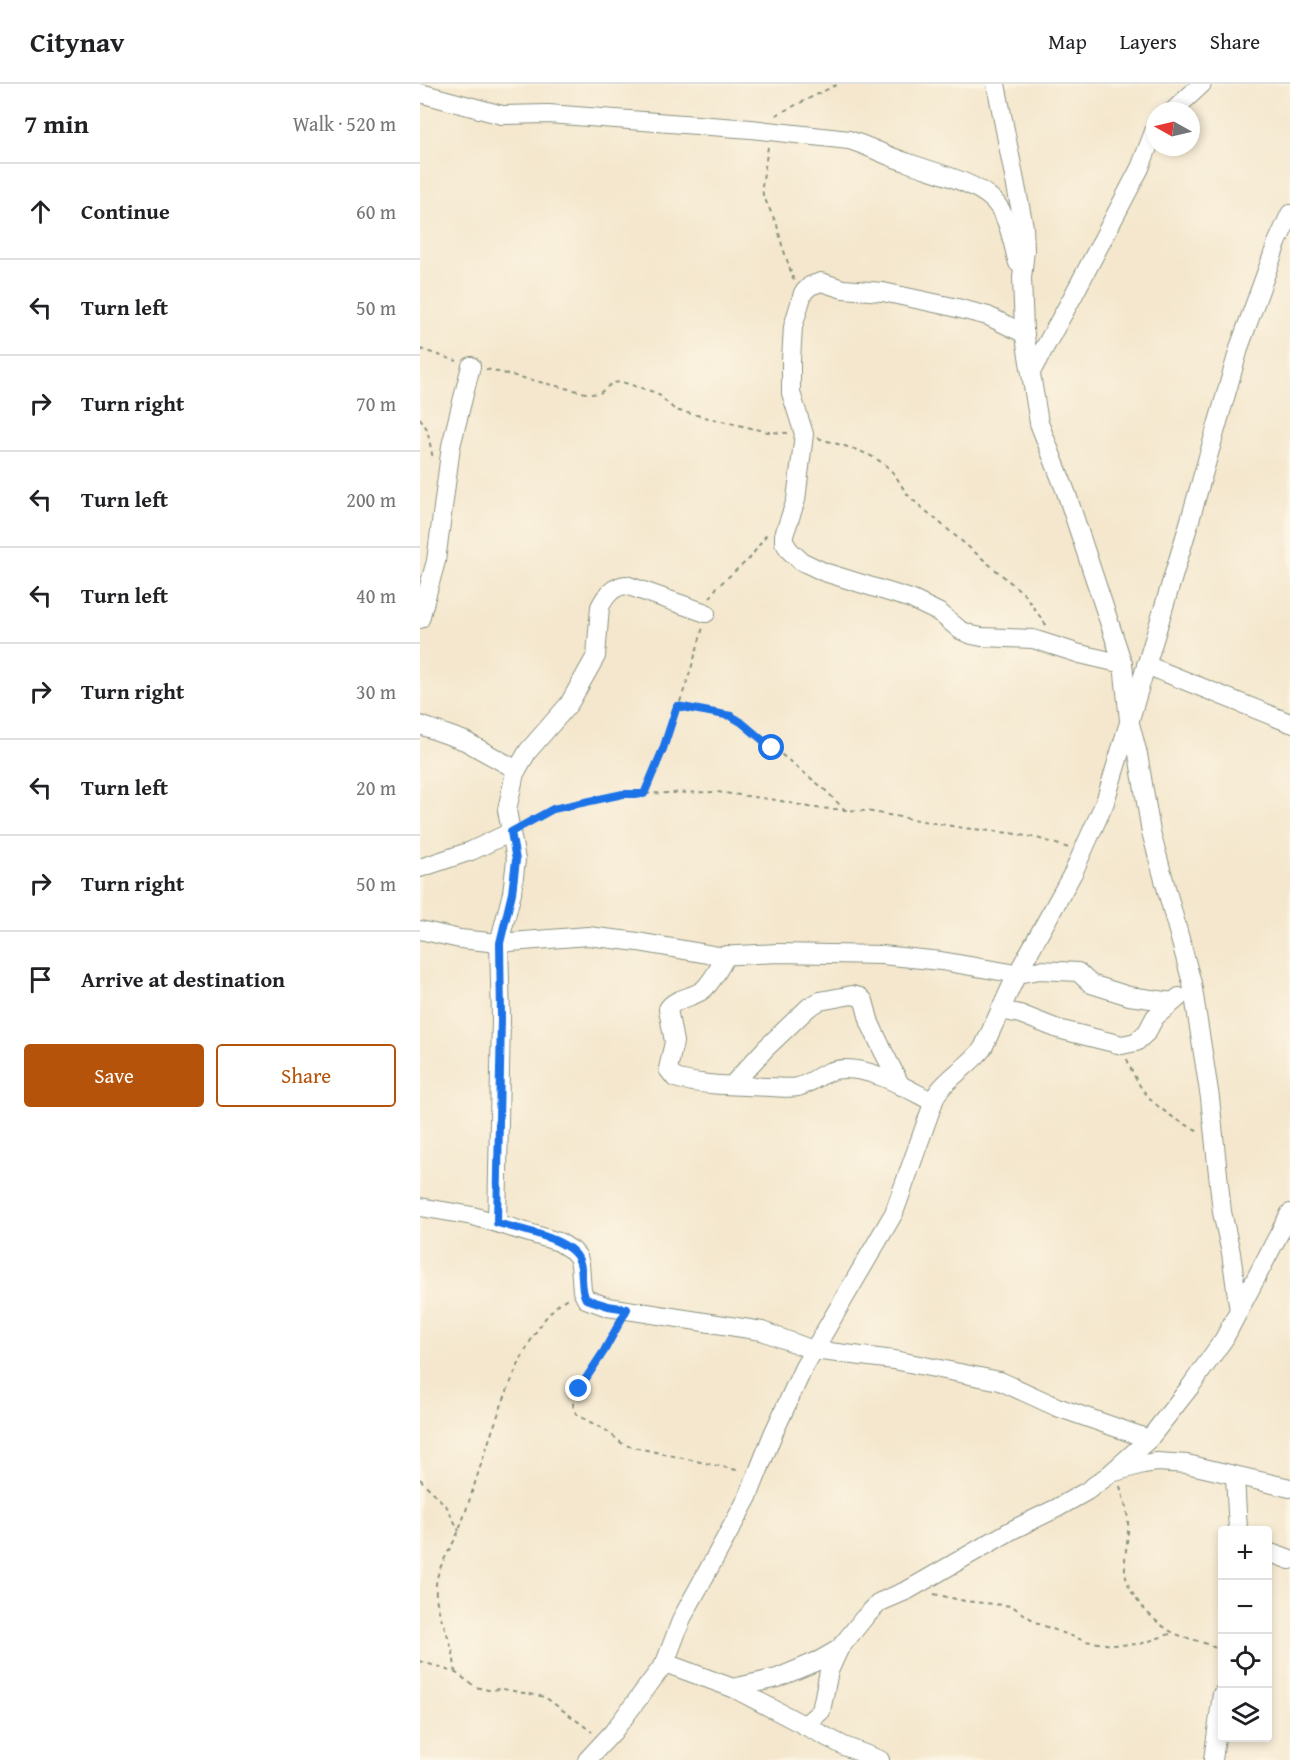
<!DOCTYPE html>
<html lang="en">
<head>
<meta charset="utf-8">
<style>
	:root { --surface:#fff; --page:#f6f6f6; --text:#202124; --muted:#757577; --line:#e0e0e0; --accent:#b45309 }
	body { margin:0; font-family:"Gentium Book Plus",serif; background:var(--page); color:var(--text) }
	.controls { position:absolute; right:18px; bottom:18px; display:grid; overflow:hidden; border-radius:6px; box-shadow:0 3px 9px #0003 }
	.controls button { width:54px; height:54px; display:grid; place-items:center; padding:0; border:0; border-bottom:2px solid var(--line); background:var(--surface); color:var(--text); font:30px sans-serif }
	.compass { position:absolute; left:726px; top:18px; width:54px; height:54px; border-radius:50%; background:var(--surface); box-shadow:0 3px 9px #0003; rotate:278deg }
	.stop { position:absolute; width:18px; height:18px; margin:-14px; border:4px solid #1a73e8; border-radius:50%; background:#fff }
	.stop.end { background:#1a73e8; border-color:#fff; box-shadow:0 2px 6px #0008 }
	.list { margin:0; padding:0; list-style:none }
	h2 { display:flex; justify-content:space-between; align-items:center; height:78px; margin:0; padding:0 24px; font-size:26px }
	h2 small { font-size:20px; font-weight:400; color:var(--muted) }
	.list li { display:grid; grid-template-columns:39px 1fr auto; gap:18px; align-items:center; box-sizing:border-box; height:96px; padding:0 24px; border-top:2px solid var(--line) }
	.list b { display:block; font-size:22px; white-space:nowrap }
	.list em { font-size:20px; font-style:normal; color:var(--muted) }
	.actions { display:flex; gap:12px; padding:18px 24px }
	.actions a { flex:1; padding:14px 0; border:2px solid var(--accent); border-radius:6px; text-align:center; font-size:21px; color:var(--accent) }
	.actions .main { background:var(--accent); color:#fff }
	.icon { flex:none; width:33px; height:33px; fill:none; stroke:currentColor; stroke-width:2; stroke-linecap:round; stroke-linejoin:round }
	.map { position:relative; flex:none; width:870px; height:1676px; overflow:hidden }
	header { display:flex; align-items:center; gap:36px; box-sizing:border-box; height:84px; padding:0 30px; background:var(--surface); border-bottom:2px solid var(--line) }
	header strong { font-size:28px }
	nav { display:flex; gap:33px; margin-inline-start:auto; font-size:21px }
	main { display:flex }
	aside { flex:1; background:var(--surface) }
	.map>svg:first-child { display:block }
	.lines { fill:none; stroke-linecap:round; stroke-linejoin:round }
	.minor-casing { stroke:#8a9280; stroke-width:20 }
	.path { stroke:#8a9280; stroke-width:2; stroke-dasharray:4.5 4.5; stroke-linecap:butt }
	.minor { stroke:#fff; stroke-width:18 }
	.route { stroke:#1a73e8; stroke-width:8 }
</style>
</head>
<body>
<header>
<strong>Citynav</strong>
<nav><a>Map</a><a>Layers</a><a>Share</a></nav>
</header>
<main>
<aside>
<h2>7 min<small>Walk · 520 m</small></h2>
<ul class="list">
<li><svg class="icon" aria-label="ahead" viewBox="0 0 24 24"><path d="M12 20V5M6 11l6-6 6 6"/></svg><div><b>Continue</b></div><em>60 m</em></li>
<li><svg class="icon" aria-label="left" viewBox="0 0 24 24"><path d="M17 20v-9H6M10 6l-5 5 5 5"/></svg><div><b>Turn left</b></div><em>50 m</em></li>
<li><svg class="icon" aria-label="right" viewBox="0 0 24 24"><path d="M7 20v-9h11M14 6l5 5-5 5"/></svg><div><b>Turn right</b></div><em>70 m</em></li>
<li><svg class="icon" aria-label="left" viewBox="0 0 24 24"><path d="M17 20v-9H6M10 6l-5 5 5 5"/></svg><div><b>Turn left</b></div><em>200 m</em></li>
<li><svg class="icon" aria-label="left" viewBox="0 0 24 24"><path d="M17 20v-9H6M10 6l-5 5 5 5"/></svg><div><b>Turn left</b></div><em>40 m</em></li>
<li><svg class="icon" aria-label="right" viewBox="0 0 24 24"><path d="M7 20v-9h11M14 6l5 5-5 5"/></svg><div><b>Turn right</b></div><em>30 m</em></li>
<li><svg class="icon" aria-label="left" viewBox="0 0 24 24"><path d="M17 20v-9H6M10 6l-5 5 5 5"/></svg><div><b>Turn left</b></div><em>20 m</em></li>
<li><svg class="icon" aria-label="right" viewBox="0 0 24 24"><path d="M7 20v-9h11M14 6l5 5-5 5"/></svg><div><b>Turn right</b></div><em>50 m</em></li>
<li><svg class="icon" aria-label="arrive" viewBox="0 0 24 24"><path d="M6 21V4h12l-3 4 3 4H6"/></svg><div><b>Arrive at destination</b></div></li>
</ul>
<div class="actions"><a class="main">Save</a><a>Share</a></div>
</aside>
<div class="map">
<svg width="870" height="1676" viewBox="0 0 870 1676">
	<rect width="100%" height="100%" fill="#fcf5e5"/>
	<filter id="ink" filterUnits="userSpaceOnUse"><feTurbulence type="fractalNoise" baseFrequency=".0167" numOctaves="2"/><feDisplacementMap in="SourceGraphic" scale="12" xChannelSelector="R" yChannelSelector="G"/><feConvolveMatrix kernelMatrix="1 2 1 2 8 2 1 2 1" color-interpolation-filters="sRGB"/></filter>
	<filter id="wash" filterUnits="userSpaceOnUse"><feTurbulence type="fractalNoise" baseFrequency=".008" numOctaves="4" result="noise"/><feDisplacementMap in="SourceGraphic" scale="24" xChannelSelector="R" yChannelSelector="G"/><feGaussianBlur stdDeviation="1.35" result="paint"/><feColorMatrix in="noise" values="0 0 0 0 0 0 0 0 0 0 0 0 0 0 0 0 0 1.4 0 .05"/><feComposite in="paint" operator="in"/></filter>
	<g filter="url(#wash)">
		<rect width="100%" height="100%" fill="#f4e7cd"/>
	</g>
	<g filter="url(#ink)">
		<g class="lines">
			<!-- minor casing -->
			<g class="minor-casing">
				<g id="minor">
					<polyline points="576,0 604,143 605,166 602,194 604,247 619,339 646,408 703,580 709,636 718,670 731,748 772,899 790,1014 802,1128 811,1169 819,1227"/>
					<path d="M0,9l82,22 46,-1 203,15 98,11c20,6 37,16 57,22 24,9 67,19 86,37 17,16 20,43 26,64"/>
					<polyline points="753,27 782,0"/>
					<polyline points="605,250 568,232 533,223 463,208 423,205 401,198 390,202 383,209 373,243 371,276 371,309 384,350 376,416 364,451 364,458 370,467 381,477 404,488 491,515 520,529 540,546 552,551 562,553 613,555 660,570 703,580"/>
					<polyline points="611,288 652,214 720,84 735,45"/>
					<polyline points="0,535 16,477 31,362 51,282"/>
					<polyline points="726,581 870,639"/>
					<polyline points="0,641 45,657 97,686"/>
					<polyline points="0,784 51,767 91,748"/>
					<polyline points="0,846 40,855 79,859 168,852 218,858 299,872 358,869 462,871 521,877 597,890 620,886 658,888 671,900 709,912 753,918"/>
					<path d="M307,871c-7,11 -13,24 -22,33 -9,10 -30,9 -37,21l6,33 -6,27 7,9c27,8 67,8 96,9 8,0 18,2 27,0 17,-5 27,-18 46,-18 32,0 62,19 89,33"/>
					<polyline points="580,926 600,930 638,945 702,961 716,958 727,948 735,933 759,913"/>
					<polyline points="312,1001 346,964 389,923 400,917 432,911 440,913 444,917 450,939 463,967 481,1002"/>
					<polyline points="0,1123 53,1132 139,1158 153,1167 158,1173 160,1180 162,1207 166,1215 188,1223 342,1247 393,1266 474,1276 580,1297 637,1323 729,1355"/>
					<path d="M77,1139l4,-205 -2,-75 13,-50 4,-33 -9,-50 8,-37 13,-22 41,-47 27,-48 4,-49c5,-11 14,-21 26,-22l80,28"/>
					<polyline points="695,1388 723,1380 737,1378 767,1380 870,1404"/>
					<polyline points="815,1393 818,1446"/>
					<polyline points="848,1468 870,1476"/>
					<polyline points="245,1579 313,1604 424,1662 460,1676"/>
					<polyline points="313,1604 357,1594 400,1576 419,1565 444,1534 460,1518 488,1506 592,1446 637,1424 667,1407 690,1390 729,1355 770,1303 804,1255 870,1129"/>
					<polyline points="385,1641 401,1627 409,1587 419,1565"/>
					<path d="M167,1676l26,-28 52,-69 17,-45 66,-121 25,-63 31,-67 90,-154 42,-118c12,-19 34,-29 47,-47l34,-74 56,-101 32,-71 83,-275 52,-182 37,-102 13,-29"/>
					<polyline points="793,1676 802,1610"/>
				</g>
			</g>
			<!-- path -->
			<g class="path">
				<polyline points="356,31 418,0"/>
				<polyline points="348,63 342,102 343,111 357,141 362,161 374,197"/>
				<polyline points="0,265 37,277"/>
				<polyline points="66,285 170,310 180,309 192,299 202,298 237,309 255,326 348,348 369,349"/>
				<polyline points="0,334 7,345 13,375"/>
				<path d="M398,354c24,8 59,14 76,36 7,9 9,17 19,26l110,93 26,36"/>
				<polyline points="290,514 297,503 330,474 349,447"/>
				<polyline points="258,623 301,630 321,638 403,704 425,726"/>
				<path d="M224,710c23,-54 44,-110 59,-167"/>
				<polyline points="105,740 133,725 203,710 297,708 356,716 394,724 446,727 543,744 590,749 617,754 649,764"/>
				<path d="M707,975c14,39 36,55 72,72"/>
				<polyline points="198,1241 159,1305 153,1319 154,1326 157,1331 187,1347 204,1361 321,1387"/>
				<polyline points="0,1395 27,1423 39,1447"/>
				<path d="M700,1402c3,12 8,25 8,37 1,15 -4,31 -3,47 1,23 24,47 42,59 17,12 40,10 55,24"/>
				<polyline points="514,1510 545,1517 592,1522 619,1540 665,1557 692,1561 720,1560 753,1549"/>
				<polyline points="0,1577 36,1589 56,1603 68,1606 83,1605 125,1613 172,1648"/>
				<path d="M36,1589c-2,-9 -2,-19 -5,-27 -6,-21 -17,-39 -15,-62 2,-19 16,-36 23,-54 21,-54 58,-206 109,-232"/>
			</g>
			<!-- minor -->
			<use href="#minor" class="minor"/>
		</g>
	</g>
	<g class="lines" filter="url(#ink)">
		<!-- route -->
		<path class="route" d="M159,1305l25,-38 23,-42 -19,-3 -22,-7c-7,-12 -1,-29 -8,-41 -10,-20 -60,-29 -81,-35l4,-205 -1,-75 12,-50 4,-33 -5,-28 42,-23 70,-15h21l19,-45 14,-43 54,10 10,6 31,26"/>
	</g>
</svg>
<div class="controls">
<button>+</button>
<button>−</button>
<button><svg class="icon" aria-label="locate" viewBox="0 0 24 24"><circle cx="12" cy="12" r="6"/><path d="M12 2v4M12 18v4M2 12h4M18 12h4"/></svg></button>
<button><svg class="icon" aria-label="layers" viewBox="0 0 24 24"><path d="M12 4l9 5-9 5-9-5zM3 14l9 5 9-5"/></svg></button>
</div>
<svg class="compass" viewBox="-18 -18 36 36"><path d="M0-13l5 13h-10z" fill="#e53935"/><path d="M0 13l5-13h-10z" fill="#757577"/></svg>
<div class="stop" style="left:352px;top:664px"></div>
<div class="stop end" style="left:159px;top:1305px"></div>
</div>
</main>
</body>
</html>
